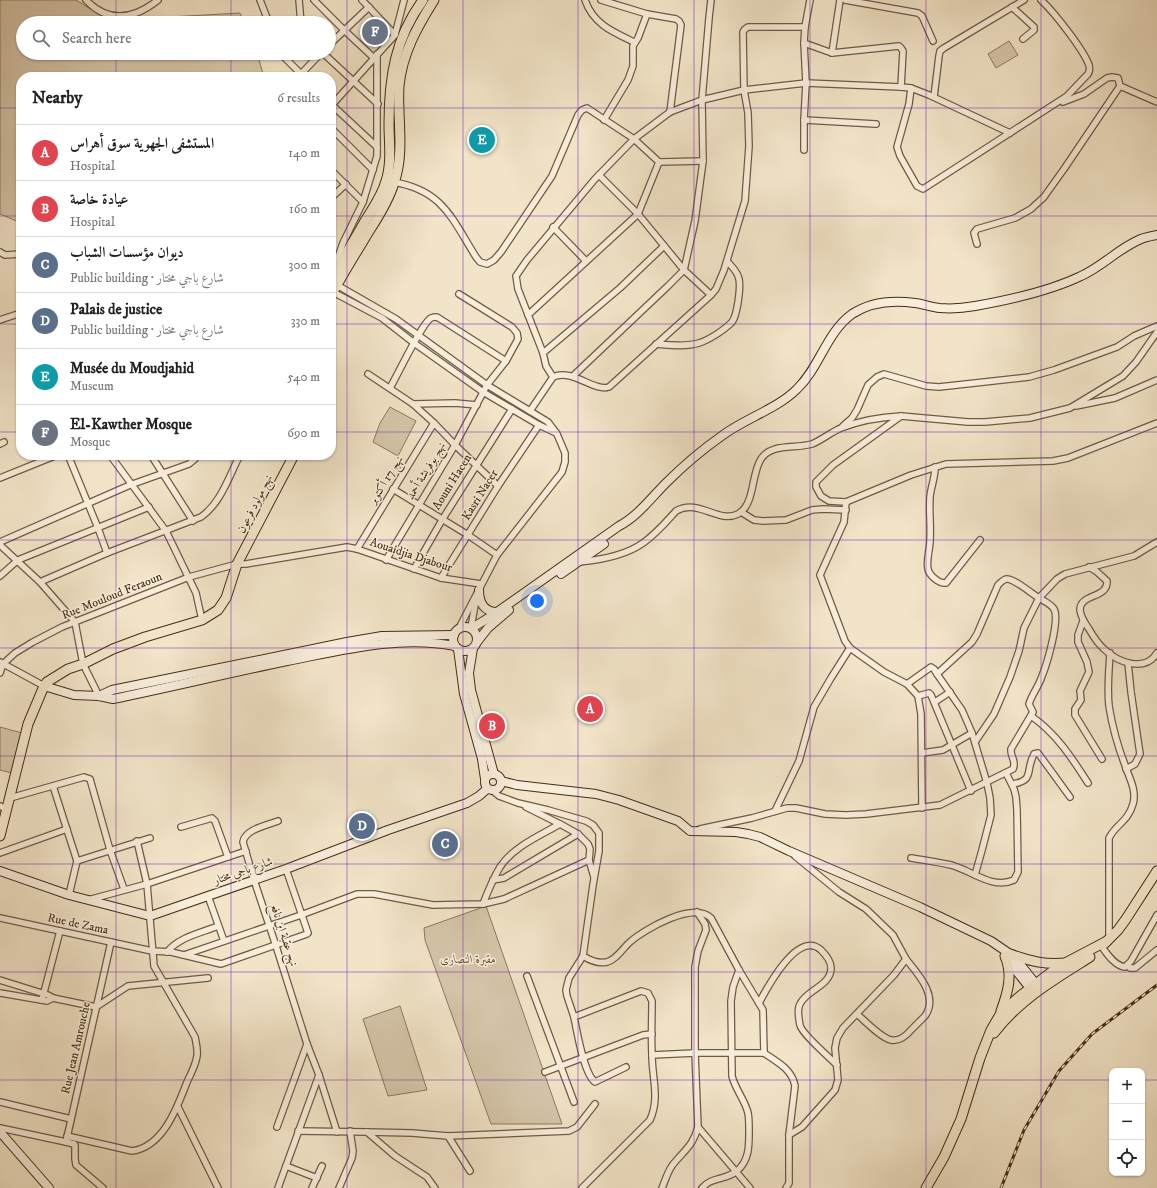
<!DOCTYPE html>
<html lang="en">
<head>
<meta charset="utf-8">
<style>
	:root { --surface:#fff; --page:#f6f6f6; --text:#222; --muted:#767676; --line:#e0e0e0; --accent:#8f2418 }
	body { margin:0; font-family:"IM FELL DW Pica",Amiri,serif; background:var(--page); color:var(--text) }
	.controls { position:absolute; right:12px; bottom:12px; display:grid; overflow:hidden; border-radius:8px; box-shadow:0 1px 3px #0004 }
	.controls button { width:36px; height:36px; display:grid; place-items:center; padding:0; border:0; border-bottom:1px solid var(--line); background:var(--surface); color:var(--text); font:20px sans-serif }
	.you { position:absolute; left:537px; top:601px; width:14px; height:14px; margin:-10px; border:3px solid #fff; border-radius:50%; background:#1a73e8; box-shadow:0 0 0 6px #1a73e833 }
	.badge { display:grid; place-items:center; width:26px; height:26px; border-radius:50%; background:var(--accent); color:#fff; font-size:13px; font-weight:700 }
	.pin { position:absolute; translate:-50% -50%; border:2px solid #fff; box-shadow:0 1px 4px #0006 }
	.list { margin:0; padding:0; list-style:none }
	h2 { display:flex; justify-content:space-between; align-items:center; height:52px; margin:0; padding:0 16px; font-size:17px }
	h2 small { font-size:13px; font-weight:400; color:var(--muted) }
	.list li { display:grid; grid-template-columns:26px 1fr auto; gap:12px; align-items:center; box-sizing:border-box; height:56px; padding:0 16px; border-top:1px solid var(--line) }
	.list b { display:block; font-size:15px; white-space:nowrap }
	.list p { margin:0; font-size:13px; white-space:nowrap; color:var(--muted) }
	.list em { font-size:13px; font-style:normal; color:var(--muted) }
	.icon { flex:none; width:22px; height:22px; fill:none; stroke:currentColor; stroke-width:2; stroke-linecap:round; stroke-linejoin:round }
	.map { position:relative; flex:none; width:1157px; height:1188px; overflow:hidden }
	.search { position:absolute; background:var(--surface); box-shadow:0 1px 3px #0004; left:16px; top:16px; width:320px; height:44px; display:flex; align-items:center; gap:10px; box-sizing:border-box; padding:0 14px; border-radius:22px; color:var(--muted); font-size:15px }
	.panel { position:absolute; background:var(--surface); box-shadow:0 1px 3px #0004; left:16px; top:72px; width:320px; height:388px; border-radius:16px }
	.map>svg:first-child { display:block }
	.green { fill:#d5c5a9; stroke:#8e785e }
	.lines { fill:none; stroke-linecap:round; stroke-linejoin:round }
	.street-casing { stroke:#715a41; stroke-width:8 }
	.secondary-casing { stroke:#462c14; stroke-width:10 }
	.primary-casing { stroke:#462c14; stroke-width:11 }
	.street { stroke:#f7eddb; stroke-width:5.5 }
	.secondary { stroke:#f7eddb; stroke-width:8 }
	.primary { stroke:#f2e4c8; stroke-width:9 }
	.rail-casing { stroke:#462c14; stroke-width:3 }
	.rail { stroke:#f7eddb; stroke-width:1.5; stroke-dasharray:4.5; stroke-linecap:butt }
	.grid { fill:none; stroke:#7b2cbf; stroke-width:1; stroke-opacity:0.55 }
	.labels { text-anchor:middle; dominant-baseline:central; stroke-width:3; stroke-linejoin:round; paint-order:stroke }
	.street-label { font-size:12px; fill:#462c14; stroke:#f7eddb }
	.park-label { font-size:12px; font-style:italic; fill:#634b32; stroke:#f7eddb }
</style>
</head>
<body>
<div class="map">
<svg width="1157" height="1188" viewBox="0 0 1157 1188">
	<rect width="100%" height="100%" fill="#f2e4c8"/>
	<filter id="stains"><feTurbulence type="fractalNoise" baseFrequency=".005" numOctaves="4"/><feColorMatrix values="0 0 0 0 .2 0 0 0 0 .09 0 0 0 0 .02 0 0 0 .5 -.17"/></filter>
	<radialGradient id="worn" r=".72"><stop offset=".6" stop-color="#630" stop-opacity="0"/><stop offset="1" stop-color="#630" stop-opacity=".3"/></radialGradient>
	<!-- green -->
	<g class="green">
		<polygon points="0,0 76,0 102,16 116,20 240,13 244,23 23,23 23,53 257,53 264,77 21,77 21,223 0,214"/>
		<polygon points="1009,41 1018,55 996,68 988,54"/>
		<polygon points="390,407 416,421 398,456 373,442 380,423"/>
		<polygon points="0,727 22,733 12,773 0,770"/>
		<polygon points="486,906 562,1124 491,1124 425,940 424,928"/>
		<polygon points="400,1006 427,1090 388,1096 363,1019"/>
	</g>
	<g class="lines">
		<!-- street casing -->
		<g class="street-casing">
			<g id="street">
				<path d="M86,0c23,24 48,19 72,0"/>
				<polyline points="260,0 269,23"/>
				<polyline points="299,0 301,23"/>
				<polyline points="314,0 344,30 374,58"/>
				<polyline points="362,0 395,35"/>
				<path d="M585,0c8,24 28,32 49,42"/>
				<polyline points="601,0 647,14 676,19 679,21 681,25 670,112"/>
				<polyline points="845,0 918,13 922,16 933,41"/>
				<polyline points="1012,7 1034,27 1034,30 1023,39"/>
				<polyline points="804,43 832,53 899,46 901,48 903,51 901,87"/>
				<polyline points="329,45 369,7"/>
				<polyline points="280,53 304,77"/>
				<polyline points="323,53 378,104"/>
				<polyline points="832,53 840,0"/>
				<polyline points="301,74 321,53"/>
				<path d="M911,88l-2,16 -12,43 3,9 17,30 6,3 144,-93 21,-22c2,-3 2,-5 1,-9 -6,-16 -35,-53 -48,-65"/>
				<polyline points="934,97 939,56 940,51 944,48 1024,0"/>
				<polyline points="1063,102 1084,94 1107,78 1112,77 1118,78 1120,86 1157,102"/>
				<polyline points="331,104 377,147"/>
				<polyline points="331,106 395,35 404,0"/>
				<polyline points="604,120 628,80 633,66 633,46 638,38 647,14"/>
				<polyline points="804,120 876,124"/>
				<polyline points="331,128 373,170"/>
				<polyline points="804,150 804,120 806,83 804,43 805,27 810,0"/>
				<polyline points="659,162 703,161"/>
				<polyline points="331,170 363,202"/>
				<polyline points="599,175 638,214 684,270 711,295"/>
				<path d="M393,182c50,8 59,37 83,75l4,5 7,2 7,-4 7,-8 51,-76 26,-61 4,-5 5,-2 47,31 25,23 -21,52 -110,101"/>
				<polyline points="331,198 346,184"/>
				<polyline points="553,227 586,261"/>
				<polyline points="977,244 974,233 977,229 1015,218 1031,209 1044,197 1064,169 1120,86"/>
				<polyline points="0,252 5,255 21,254"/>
				<polyline points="335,266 343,243 363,202 377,156 377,54"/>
				<polyline points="335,284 396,319 487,385 548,422 557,434 565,453 565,462 562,472 497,555 459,628"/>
				<polyline points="331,291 382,318 414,343 483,392 539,425 556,433"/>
				<polyline points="459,294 512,327 517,333 518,339 506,361"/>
				<polyline points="0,320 21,313"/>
				<path d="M656,344c14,1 30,3 43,-1 10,-3 25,-13 32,-20 6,-5 11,-39 7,-47 -2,-6 -7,-10 -11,-15"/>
				<polyline points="543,353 620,288 664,246"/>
				<polyline points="368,374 413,404 434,423 455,445 498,486"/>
				<polyline points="573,376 668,286 684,270 695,221 703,161 702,100 709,18 711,0"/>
				<path d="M553,377c19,-9 41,15 56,10l102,-92 5,-6 8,-19 21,-69 4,-55 -1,-33 -4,-23 -1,-58 2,-3 3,-2h57"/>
				<polyline points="413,404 455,403 477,405"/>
				<polyline points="1076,406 1115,398 1157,380"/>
				<polyline points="530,411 553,377 546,366 543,353 518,289 516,276 527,260 595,179 634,139 670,112 702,100 744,90 806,83 901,87 911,88 929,95 1010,133"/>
				<polyline points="901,416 968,422 985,422 1030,418 1070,408 1123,376 1136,362 1157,332"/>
				<polyline points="843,426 852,418 857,410 868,385 877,377 884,374 926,386 939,387 1029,377 1054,370 1117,347 1134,336 1157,326"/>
				<polyline points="0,444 4,442"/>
				<polyline points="68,455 98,528 107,553"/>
				<polyline points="110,455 166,531 196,593 202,620"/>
				<polyline points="151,455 193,521"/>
				<path d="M935,467c0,12 -4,19 -5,30 -1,15 1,29 0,44 0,8 -4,19 -2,28 1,6 11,15 18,14l34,-43"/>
				<polyline points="0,478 57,455"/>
				<polyline points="393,489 468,535 497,555"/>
				<polyline points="846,502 844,522 820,575 845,641 850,648"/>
				<polyline points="741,512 754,520 763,521 786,520 812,510 823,509 846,510"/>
				<polyline points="0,542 130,485 189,464 195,459 196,455"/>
				<polyline points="0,545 40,582 75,622 83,664 99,696"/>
				<polyline points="357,549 434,423"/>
				<path d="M386,560l69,-115 32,-60 19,-24 -69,-44c-2,0 -4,0 -6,1 -9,5 -34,58 -41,70"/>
				<path d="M579,562c21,-2 46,-6 64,-19 13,-9 23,-21 33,-32 23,-13 42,13 62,3 17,-9 13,-40 23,-55 10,-16 34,-10 51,-15 10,-4 19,-12 29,-16 18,-7 41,-11 60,-12l-68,49 -17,17v5l5,9 8,5 17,1 65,-27 35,-11 107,-3 15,-3 89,-35"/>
				<path d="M1089,567l7,4 11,10c1,18 -27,12 -27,29 1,8 5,13 9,19 4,7 8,14 15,20 13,13 41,24 53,4"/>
				<polyline points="414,569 442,520 512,409"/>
				<polyline points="0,576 18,560 149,507"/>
				<polyline points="441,578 498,486 539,425"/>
				<path d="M40,582l67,-29 94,-36c20,-14 28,-41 39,-62"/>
				<polyline points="1083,621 1078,635 1078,642 1087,662 1089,672 1080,691 1081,700 1075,709 1075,715 1102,759"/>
				<polyline points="471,627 476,600"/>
				<polyline points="0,662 44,686"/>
				<polyline points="0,673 3,664 15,653 33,642 62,627 189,577 237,564 246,564 347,547 357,549 441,578 481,584"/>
				<path d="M937,674l35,-32 5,-8 21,-49c2,-2 5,-5 8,-6 8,-1 26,15 33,19l-15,30 -5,23 -9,26 -16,37 -19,28"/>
				<polyline points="918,696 929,693 931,695 971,791"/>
				<polyline points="935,702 950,692"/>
				<path d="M1031,716c25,17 41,42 57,67"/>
				<polyline points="922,753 943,750 972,733"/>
				<polyline points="1126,769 1135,764 1140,754 1131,692 1128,663"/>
				<path d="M1012,784c23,-3 13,-13 22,-30l4,-1 32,44"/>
				<polyline points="53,786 77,861 150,838"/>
				<path d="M493,791l6,5 19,7 30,7 38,11 7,4 6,8v18l-6,34 -10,71 -14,22 -3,12 1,6 7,21 67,-26 7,2 4,8c0,18 -1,36 0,54 0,23 8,43 -2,65l-68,68"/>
				<polyline points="10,798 84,777 90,779 110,850 124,889"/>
				<polyline points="0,806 6,809"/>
				<polyline points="922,808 921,714 918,696 907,684 931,667 934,669 937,674 962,710 972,733 987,783 990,798 991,815 982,850 975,875"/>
				<polyline points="775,811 799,761 814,707 831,678 850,648 884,672 907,684"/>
				<path d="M278,821c-10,4 -33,8 -35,21l11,38 22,66 31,98 12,31 18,57"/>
				<polyline points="560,824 578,834 588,844 590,849 589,860 594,877"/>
				<polyline points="181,827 212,818 215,821 228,857"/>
				<path d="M700,829l52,-11 35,-10h9l29,6 21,1 20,-1 74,-9 73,-36c4,-8 -3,-12 -2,-20l22,-37 -4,-8c3,-10 10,-18 13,-28 5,-12 18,-56 12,-67 -3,-5 -10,-8 -15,-11l18,-19 8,-5 69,-18 23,-14"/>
				<polyline points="0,853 67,829"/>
				<path d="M911,858c13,2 27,4 40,7 20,5 41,25 63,15l4,-8 -1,-62 -1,-13 -2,-8 -8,-16"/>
				<polyline points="493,880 504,878 578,834"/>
				<polyline points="69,895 77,861"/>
				<polyline points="208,896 224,941"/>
				<polyline points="88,900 147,884 246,851"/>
				<path d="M483,904c5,-13 10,-25 17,-37 13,-20 39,-31 60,-43l-34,-17"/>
				<polyline points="0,918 152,951 171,952 221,964 307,934 308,933 286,869"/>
				<path d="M1109,938v-100c7,-14 19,-16 24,-34 4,-14 -4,-26 -8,-39 -7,-18 -13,-40 -16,-59 -2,-17 0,-36 1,-53"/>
				<path d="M1102,947c5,7 13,19 23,20l6,-6 26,-46"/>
				<path d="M167,952c12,-15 34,-19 51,-26"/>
				<polyline points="184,955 301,915 357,894 374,894 433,905 483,904 504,899 589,860"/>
				<path d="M583,956c8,5 15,8 24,6 10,-3 15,-13 23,-20 15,-13 63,-41 81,-24l28,52 24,40 1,43c13,9 28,16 31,33l-6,49v48l-3,5"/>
				<polyline points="1128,965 1130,968 1135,968 1157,950"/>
				<polyline points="527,976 574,1102"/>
				<polyline points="0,980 48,995 53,998 96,1007 128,986 208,978"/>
				<polyline points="0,993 47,1001 53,998"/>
				<polyline points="42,1000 60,931"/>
				<path d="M759,1003c8,-15 39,-74 62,-53 5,5 10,11 10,18 0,18 -25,22 -31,36 -3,5 -1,16 0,21 1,8 31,34 37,40"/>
				<path d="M857,1014c8,7 24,24 34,26 9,2 16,-5 21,-11 4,-4 9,-9 13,-13 14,-20 -7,-42 -19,-57"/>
				<path d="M574,1017c3,15 10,57 21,65l31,-15"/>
				<polyline points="652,1055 695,1053 764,1053"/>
				<polyline points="545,1072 643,1035 652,1034"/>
				<polyline points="0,1102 71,1119"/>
				<polyline points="178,1107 218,1188"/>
				<polyline points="277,1127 307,1044"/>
				<polyline points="698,1127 750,1188"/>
				<polyline points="0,1128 66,1142"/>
				<polyline points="298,1131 367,1132 395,1156 427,1177 435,1188"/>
				<polyline points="367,1132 412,1133 448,1136 569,1131 577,1127 595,1104"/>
				<polyline points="789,1135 802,1127 835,1090 838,1080 835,1048 837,1038 843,1028 894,975 906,959 893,935 866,909 839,892 795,856"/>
				<path d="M67,1136l65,15c31,-4 45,-43 55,-69 4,-8 9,-18 10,-26 1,-7 -1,-13 -2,-19l-41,-71 -7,-82 -10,-43"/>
				<polyline points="448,1136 470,1171"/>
				<polyline points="286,1166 317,1178"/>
				<polyline points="103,1188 76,1165 75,1159 75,1145 74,1144 66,1142 111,942"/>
				<polyline points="278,1188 319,1075"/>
				<polyline points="312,1188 322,1166"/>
				<polyline points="339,1188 352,1158 353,1151 350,1131"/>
				<path d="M662,1188c4,-9 6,-19 13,-26 11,-13 18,-17 23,-35l-3,-74v-86l3,-16 8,-21 -1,-6 -8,-12"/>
				<path d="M702,1188c11,-12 22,-7 35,-17 13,-11 12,-27 12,-42 0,-5 0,-11 -1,-16 -3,-13 -13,-24 -16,-37l-1,-75 2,-14 6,-17"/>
			</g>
		</g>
		<!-- secondary casing -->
		<g class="secondary-casing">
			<g id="secondary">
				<polyline points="561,574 604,544"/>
				<path d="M479,590c0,13 5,22 18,22"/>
				<circle cx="465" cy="639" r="12"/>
				<path d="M472,628l18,-11 129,-91c19,-10 32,-28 47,-43 18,-18 37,-34 57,-48 23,-17 54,-26 74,-46 23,-22 29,-56 55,-75 18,-12 42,-14 63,-11 8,1 16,4 25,5 12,1 24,0 35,-2 34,-6 75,-15 106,-30 22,-10 38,-28 60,-37 5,-2 11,-3 16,-4"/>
				<polyline points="477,642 488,628 509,610"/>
				<polyline points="473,648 469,673 471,690 494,774"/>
				<polyline points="458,649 464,694 482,759 485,779"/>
				<path d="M44,686l30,9 25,1 14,3c58,-12 116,-26 174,-38 56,-11 112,-26 168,-15"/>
				<polyline points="99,696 112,690 347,642 382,636 454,635"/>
				<circle cx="493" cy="782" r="8"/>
				<polyline points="501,781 517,785 596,794 619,800 678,821 690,831 736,832 748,834 760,837 789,851 920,907 991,941 1010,954 1020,964 1039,988"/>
				<polyline points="0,871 69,895 150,916 286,869 388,830 467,803 479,796 487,789"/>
				<polyline points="1005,957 1034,993"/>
				<polyline points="0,1132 49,1188"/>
			</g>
		</g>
		<!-- primary casing -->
		<g class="primary-casing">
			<g id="primary">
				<path d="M331,279c11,-19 23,-38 34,-58 8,-13 17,-25 21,-40 6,-18 3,-39 3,-57 0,-46 6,-86 34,-124"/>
				<path d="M331,296c12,-23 26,-45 40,-68 9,-14 18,-29 23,-45 11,-31 3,-65 5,-97 3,-32 18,-59 35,-86"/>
				<polyline points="0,836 28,724 44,686 47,682 68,669 83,664 113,649 145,637 202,620 218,610 226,598 237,564 294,455"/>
				<polyline points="1104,944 1118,930 1126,919 1157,871"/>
				<path d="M1010,954c19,7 35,11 56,9"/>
				<path d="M1001,1011c7,-19 12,-36 4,-55"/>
				<path d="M994,1033c26,-34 61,-54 96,-76"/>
				<polyline points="926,1188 944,1157 961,1119 980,1058 991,1030 1001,1013 1020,996 1050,973 1067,962 1107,941"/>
			</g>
		</g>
		<!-- street -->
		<use href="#street" class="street"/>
		<!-- secondary -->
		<use href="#secondary" class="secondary"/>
		<!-- primary -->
		<use href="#primary" class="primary"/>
		<!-- rail casing -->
		<g class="rail-casing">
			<polyline id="rail" points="1001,1188 1024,1130 1059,1071 1092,1034 1157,985"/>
		</g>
		<!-- rail -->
		<use href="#rail" class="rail"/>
	</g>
	<!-- grid -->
	<path class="grid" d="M116,0v23M231,0v23M347,0v1188M463,0v1188M578,0v1188M694,0v1188M810,0v1188M926,0v1188M1041,0v1188M116,53v24M231,53v24M0,108h21M331,108h826M0,216h21M331,216h826M0,324h21M331,324h826M0,432h21M331,432h826M116,455v733M231,455v733M0,540h1157M0,648h1157M0,756h1157M0,864h1157M0,972h1157M0,1080h1112M1142,1080h15"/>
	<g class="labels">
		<!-- street labels -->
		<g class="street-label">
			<text transform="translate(426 471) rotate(-59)">نهج بوفريشة أحمد</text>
			<text transform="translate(386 480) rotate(-58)">نهج 17 أكتوبر</text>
			<text transform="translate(452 482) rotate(-58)">Aouni Hacen</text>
			<text transform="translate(480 495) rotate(-58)">Kasri Nacer</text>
			<text transform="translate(255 504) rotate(-63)">نهج مولود فرعون</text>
			<text transform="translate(411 555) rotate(18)">Aouaidjia Djabour</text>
			<text transform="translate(112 596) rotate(-22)">Rue Mouloud Feraoun</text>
			<text transform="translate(243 871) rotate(-19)">شارع باجي مختار</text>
			<text transform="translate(78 924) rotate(12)">Rue de Zama</text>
			<text transform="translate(284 935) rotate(72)">نهج عقبة ابن نافع</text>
			<text transform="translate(76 1048) rotate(-77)">Rue Jean Amrouche</text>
		</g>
		<!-- park labels -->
		<g class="park-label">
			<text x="468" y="959">مقبرة النصارى</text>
		</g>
	</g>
	<rect width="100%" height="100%" filter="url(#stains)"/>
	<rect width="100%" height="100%" fill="url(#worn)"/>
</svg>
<div class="controls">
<button>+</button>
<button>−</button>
<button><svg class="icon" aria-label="locate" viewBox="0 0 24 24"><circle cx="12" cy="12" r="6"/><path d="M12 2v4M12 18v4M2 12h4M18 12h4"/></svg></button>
</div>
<div class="you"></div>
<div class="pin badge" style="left:590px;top:709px;background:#e0444e">A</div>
<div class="pin badge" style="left:492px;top:726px;background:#e0444e">B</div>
<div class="pin badge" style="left:445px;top:844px;background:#5c6f8a">C</div>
<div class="pin badge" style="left:362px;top:826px;background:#5c6f8a">D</div>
<div class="pin badge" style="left:482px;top:140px;background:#0f9aa8">E</div>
<div class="pin badge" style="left:375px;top:32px;background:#6b7280">F</div>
<div class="search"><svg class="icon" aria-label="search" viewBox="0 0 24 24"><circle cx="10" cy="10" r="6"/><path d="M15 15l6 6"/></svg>Search here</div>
<section class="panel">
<h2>Nearby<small>6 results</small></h2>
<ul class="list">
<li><span class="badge" style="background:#e0444e">A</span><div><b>المستشفى الجهوية سوق أهراس</b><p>Hospital</p></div><em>140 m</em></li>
<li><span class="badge" style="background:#e0444e">B</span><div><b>عيادة خاصة</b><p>Hospital</p></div><em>160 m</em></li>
<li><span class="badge" style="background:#5c6f8a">C</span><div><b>ديوان مؤسسات الشباب</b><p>Public building · شارع باجي مختار</p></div><em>300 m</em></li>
<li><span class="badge" style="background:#5c6f8a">D</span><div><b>Palais de justice</b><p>Public building · شارع باجي مختار</p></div><em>330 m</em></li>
<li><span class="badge" style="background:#0f9aa8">E</span><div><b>Musée du Moudjahid</b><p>Museum</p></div><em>540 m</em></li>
<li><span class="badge" style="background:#6b7280">F</span><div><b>El-Kawther Mosque</b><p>Mosque</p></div><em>690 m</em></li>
</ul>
</section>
</div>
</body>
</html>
